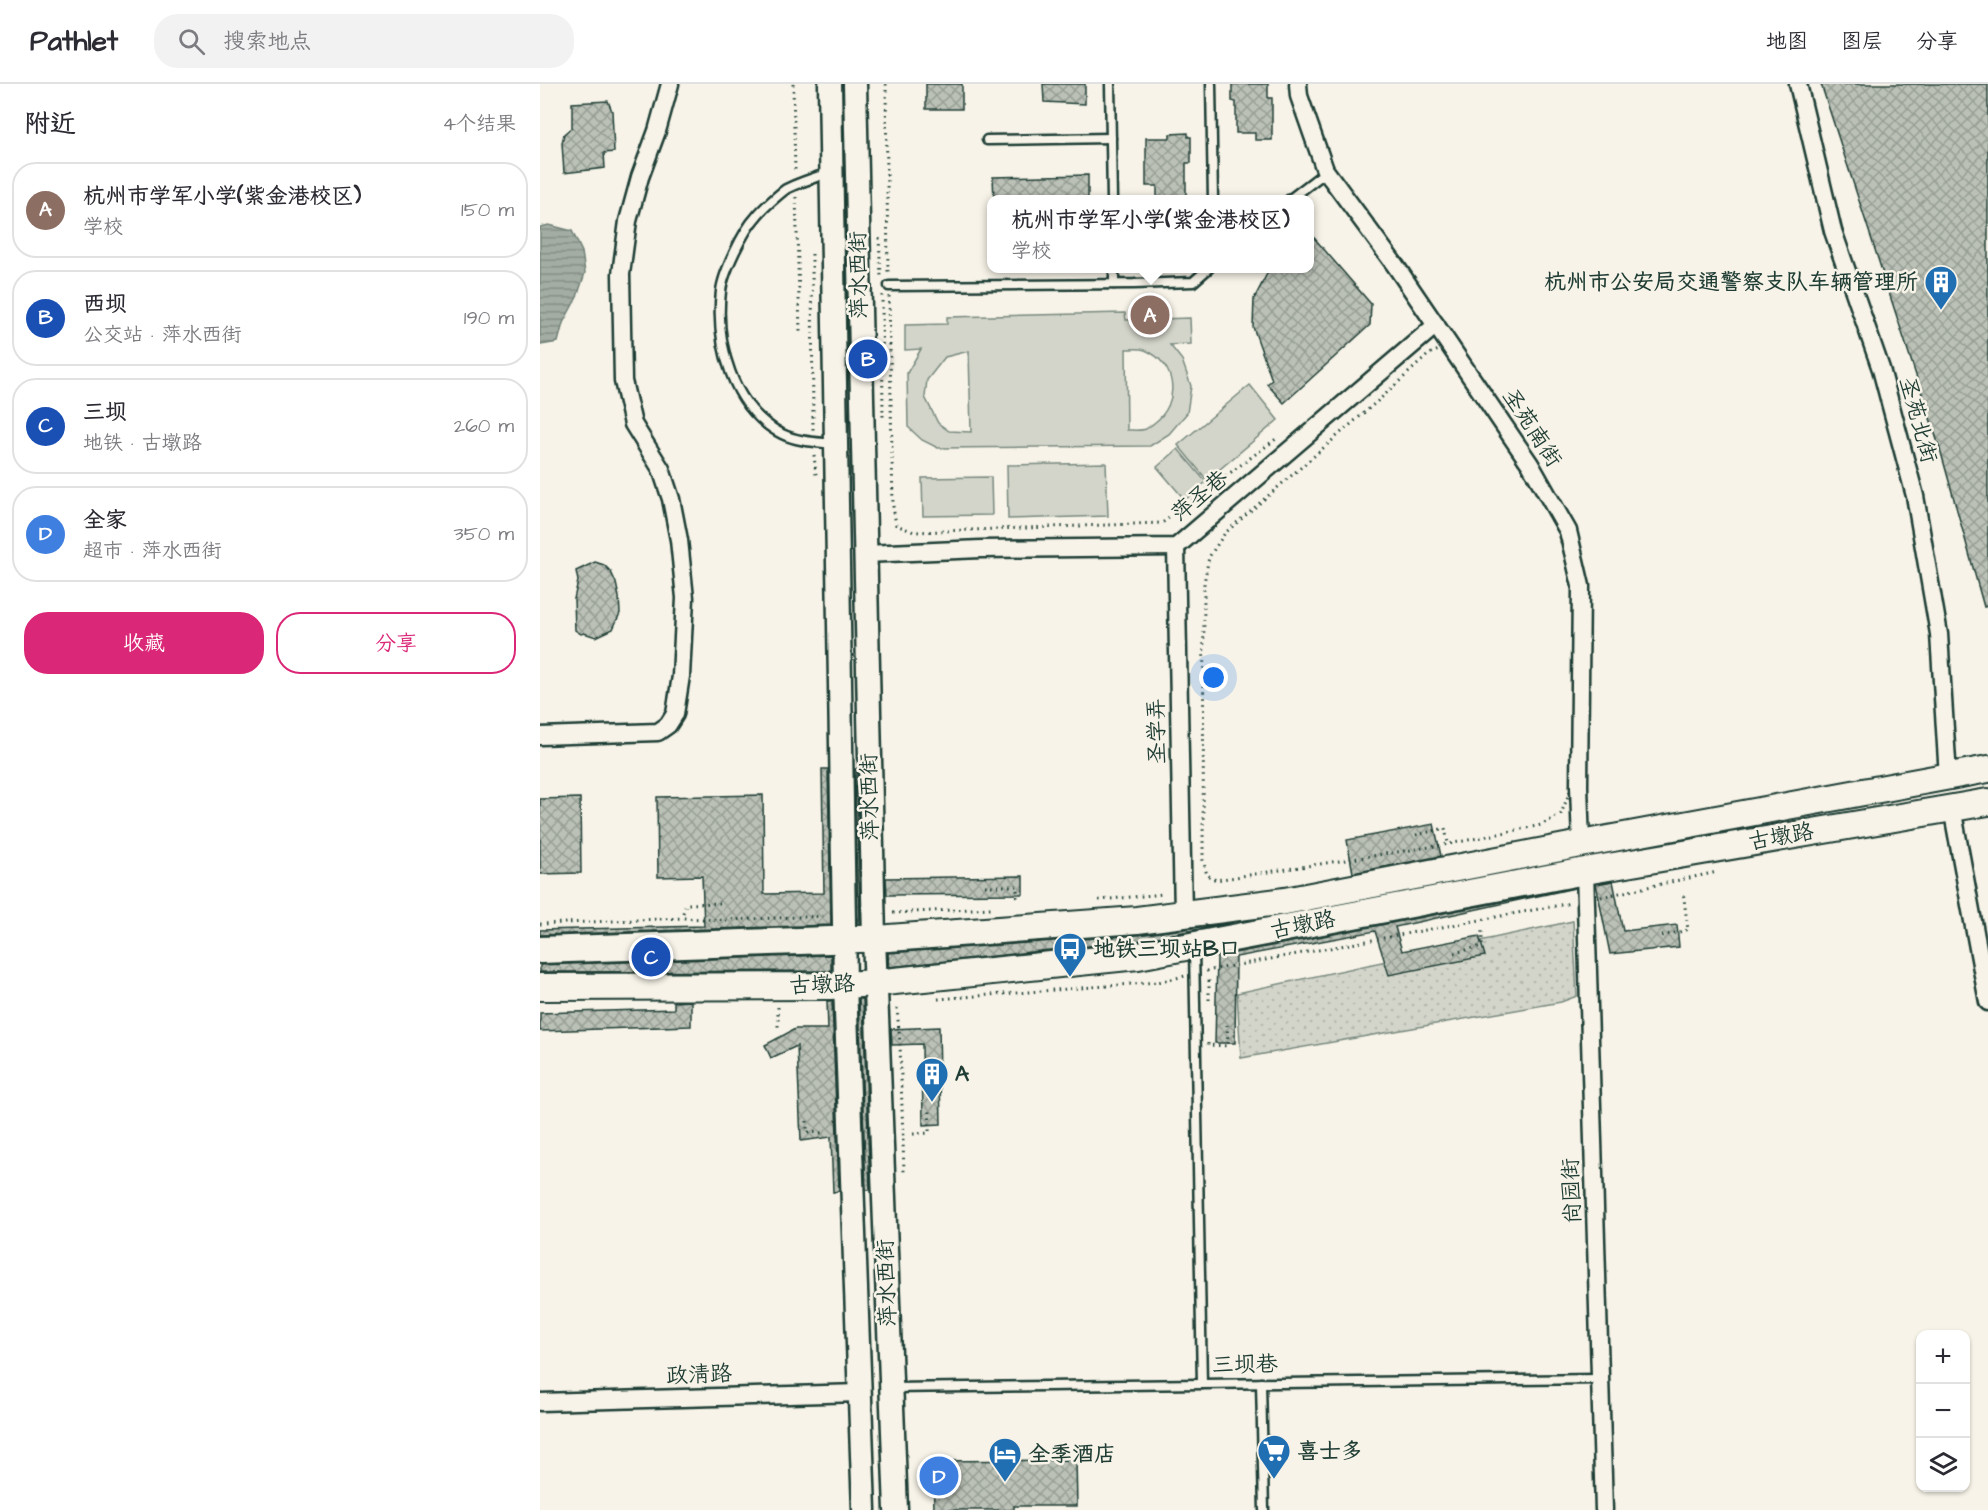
<!DOCTYPE html>
<html lang="zh">
<head>
<meta charset="utf-8">
<style>
	:root { --surface:#fff; --page:#f2f2f3; --text:#2b2b33; --muted:#7c7c81; --line:#e1e1e2; --accent:#db2777 }
	body { margin:0; font-family:"Architects Daughter","LXGW WenKai TC",sans-serif; background:var(--page); color:var(--text) }
	.controls { position:absolute; right:18px; bottom:18px; display:grid; overflow:hidden; border-radius:12px; box-shadow:0 2px 4px #0004 }
	.controls button { width:54px; height:54px; display:grid; place-items:center; padding:0; border:0; border-bottom:2px solid var(--line); background:var(--surface); color:var(--text); font:30px sans-serif }
	.you { position:absolute; left:674px; top:594px; width:21px; height:21px; margin:-15px; border:4px solid #fff; border-radius:50%; background:#1a73e8; box-shadow:0 0 0 9px #1a73e833 }
	.badge { display:grid; place-items:center; width:39px; height:39px; border-radius:50%; background:var(--accent); color:#fff; font-size:20px; font-weight:700 }
	.pin { position:absolute; translate:-50% -50%; border:3px solid #fff; box-shadow:0 2px 6px #0006 }
	.popup { position:absolute; left:447px; top:111px; width:327px; height:78px; box-sizing:border-box; display:grid; place-content:center; border-radius:12px; background:var(--surface); filter:drop-shadow(0 2px 4px #0005); font-size:20px; white-space:nowrap; color:var(--muted) }
	.popup b { font-size:22px; color:var(--text) }
	.popup::after { content:''; position:absolute; left:50%; top:100%; margin-left:-12px; border:12px solid transparent; border-top-color:var(--surface) }
	.list { margin:0; padding:0; list-style:none }
	h2 { display:flex; justify-content:space-between; align-items:center; height:78px; margin:0; padding:0 24px; font-size:26px }
	h2 small { font-size:20px; font-weight:400; color:var(--muted) }
	.list li { display:grid; grid-template-columns:39px 1fr auto; gap:18px; align-items:center; box-sizing:border-box; height:96px; margin:0 12px 12px; padding:0 12px; border:2px solid var(--line); border-radius:24px }
	.list b { display:block; font-size:22px; white-space:nowrap }
	.list p { margin:0; font-size:20px; white-space:nowrap; color:var(--muted) }
	.list em { font-size:20px; font-style:normal; color:var(--muted) }
	.actions { display:flex; gap:12px; padding:18px 24px }
	.actions a { flex:1; padding:14px 0; border:2px solid var(--accent); border-radius:24px; text-align:center; font-size:21px; color:var(--accent) }
	.actions .main { background:var(--accent); color:#fff }
	.icon { flex:none; width:33px; height:33px; fill:none; stroke:currentColor; stroke-width:2; stroke-linecap:round; stroke-linejoin:round }
	.map { position:relative; flex:none; width:1448px; height:1426px; overflow:hidden }
	header { display:flex; align-items:center; gap:36px; box-sizing:border-box; height:84px; padding:0 30px; background:var(--surface); border-bottom:2px solid var(--line) }
	header strong { font-size:28px }
	nav { display:flex; gap:33px; margin-inline-start:auto; font-size:21px }
	.search { width:420px; height:54px; background:var(--page); display:flex; align-items:center; gap:15px; box-sizing:border-box; padding:0 21px; border-radius:24px; color:var(--muted); font-size:22px }
	main { display:flex }
	aside { flex:1; background:var(--surface) }
	.map>svg:first-child { display:block }
	.grass { fill:#d3d5ca; stroke:#79897f; stroke-width:1.5; fill-rule:evenodd }
	.park { fill:url(#park-dots); stroke:#79897f; stroke-width:1.5 }
	.water { fill:url(#water-rules); stroke:#6f8077; stroke-width:1.5 }
	.building { fill:url(#building-cross-hatch); stroke:#1f3d34; stroke-width:1.5 }
	.lines { fill:none; stroke-linecap:round; stroke-linejoin:round }
	.service-casing { stroke:#1f3d34; stroke-width:13 }
	.minor-casing { stroke:#1f3d34; stroke-width:21 }
	.secondary-casing { stroke:#1f3d34; stroke-width:27 }
	.primary-casing { stroke:#1f3d34; stroke-width:30 }
	.path { stroke:#1f3d34; stroke-width:3; stroke-dasharray:1.5 4.5; stroke-linecap:butt }
	.service { stroke:#f7f3e8; stroke-width:8 }
	.minor { stroke:#f7f3e8; stroke-width:16 }
	.secondary { stroke:#f7f3e8; stroke-width:22 }
	.primary { stroke:#f7f3e8; stroke-width:26 }
	.labels { text-anchor:middle; dominant-baseline:central; stroke-width:5; stroke-linejoin:round; paint-order:stroke }
	.street-label { font-size:22px; fill:#1f3d34; stroke:#f7f3e8 }
	.poi-label { font-size:22px; font-weight:bold; fill:#1f3d34; stroke:#f7f3e8; text-anchor:start }
</style>
</head>
<body>
<header>
<strong>Pathlet</strong>
<div class="search"><svg class="icon" aria-label="search" viewBox="0 0 24 24"><circle cx="10" cy="10" r="6"/><path d="M15 15l6 6"/></svg>搜索地点</div>
<nav><a>地图</a><a>图层</a><a>分享</a></nav>
</header>
<main>
<aside>
<h2>附近<small>4个结果</small></h2>
<ul class="list">
<li><span class="badge" style="background:#8d6e63">A</span><div><b>杭州市学军小学(紫金港校区)</b><p>学校</p></div><em>150 m</em></li>
<li><span class="badge" style="background:#1a4fb4">B</span><div><b>西坝</b><p>公交站 · 萍水西街</p></div><em>190 m</em></li>
<li><span class="badge" style="background:#1a4fb4">C</span><div><b>三坝</b><p>地铁 · 古墩路</p></div><em>260 m</em></li>
<li><span class="badge" style="background:#3f7fe0">D</span><div><b>全家</b><p>超市 · 萍水西街</p></div><em>350 m</em></li>
</ul>
<div class="actions"><a class="main">收藏</a><a>分享</a></div>
</aside>
<div class="map">
<svg width="1448" height="1426" viewBox="0 0 1448 1426">
	<defs>
		<pattern id="park-dots" width="8" height="8" patternUnits="userSpaceOnUse" patternTransform="scale(1.5)"><rect width="8" height="8" fill="#d3d5ca"/><path d="M2 2h.1M6 6h.1" fill="none" stroke="#b5b8ae" stroke-width="1.8" stroke-linecap="round"/></pattern>
		<pattern id="water-rules" width="6" height="5" patternUnits="userSpaceOnUse" patternTransform="scale(1.5)"><rect width="6" height="5" fill="#a4ada3"/><path d="M0 2.5h6" fill="none" stroke="#858e86"/></pattern>
		<pattern id="building-cross-hatch" width="8" height="8" patternUnits="userSpaceOnUse" patternTransform="scale(1.5)"><rect width="8" height="8" fill="#bbc1b6"/><path d="M0 0l8 8M0 8l8-8" fill="none" stroke="#979e95"/></pattern>
	</defs>
	<rect width="100%" height="100%" fill="#f7f3e8"/>
	<filter id="ink" filterUnits="userSpaceOnUse"><feTurbulence type="fractalNoise" baseFrequency=".0167" numOctaves="2"/><feDisplacementMap in="SourceGraphic" scale="12" xChannelSelector="R" yChannelSelector="G"/><feConvolveMatrix kernelMatrix="1 2 1 2 8 2 1 2 1" color-interpolation-filters="sRGB"/></filter>
	<g filter="url(#ink)">
		<!-- grass -->
		<g class="grass">
			<path d="M585,229l1,7 64,-2 1,26 -21,1 12,15 9,26 -4,27 -18,21 -19,12 -212,2 -16,-8 -14,-13 -1,-54 14,-24 -16,1v-25l42,-1v-7zM586,265c6,0 13,-1 19,1 32,13 36,53 9,73 -1,1 -7,5 -8,6 -5,2 -13,1 -19,1zM429,267l2,81 -22,-1 -11,-8 -13,-26 2,-17 18,-23z"/>
			<polygon points="710,301 738,336 667,396 638,361"/>
			<polygon points="638,365 666,398 645,416 617,383"/>
			<polygon points="566,379 568,432 468,435 467,381"/>
			<polygon points="451,393 452,431 383,432 382,394"/>
		</g>
		<!-- park -->
		<polygon class="park" points="1033,837 1037,912 1021,918 701,974 697,909"/>
		<!-- water -->
		<polygon class="water" points="9,141 32,147 42,168 45,189 37,213 23,239 18,258 0,261 0,143"/>
		<!-- building -->
		<g class="building">
			<rect x="386" y="0" width="36" height="25"/>
			<polygon points="503,0 545,0 545,20 504,18"/>
			<polygon points="692,0 728,0 728,14 732,14 732,56 715,56 715,49 696,49 696,18 692,17"/>
			<polygon points="1281,0 1448,0 1448,522 1444,523 1400,365"/>
			<polygon points="68,17 72,27 74,68 64,69 65,84 24,89 22,59 24,50 32,43 32,19"/>
			<polygon points="648,49 648,53 651,53 651,79 646,79 646,116 617,116 617,102 606,102 606,54 630,54 630,50"/>
			<polygon points="548,91 548,116 454,116 453,93"/>
			<polygon points="769,148 831,220 830,241 744,319 727,300 732,296 713,243 714,215 730,184 769,184"/>
			<polygon points="55,478 64,481 71,488 76,499 79,513 80,529 73,545 56,553 44,549 41,550 35,546 34,515 38,497 36,487"/>
			<polygon points="282,685 288,685 291,841 0,851 0,846 164,842 162,792 118,793 117,713 223,711 224,810 284,809"/>
			<polygon points="315,685 317,685 320,840 318,840"/>
			<polygon points="40,714 41,789 0,790 0,715"/>
			<polygon points="894,740 901,772 813,789 807,756"/>
			<polygon points="483,792 483,810 347,811 346,794"/>
			<polygon points="1073,797 1083,847 1137,841 1139,863 1070,870 1056,800"/>
			<polygon points="1035,804 855,843 862,867 939,852 945,872 849,891 835,847 696,873 695,959 675,959 677,873 663,875"/>
			<polygon points="691,839 596,857 349,883 348,869 598,851"/>
			<polygon points="291,871 291,887 289,887 0,888 0,881"/>
			<polygon points="319,915 323,915 330,1106 326,1106"/>
			<polygon points="151,917 151,942 0,947 0,929 134,925 134,918"/>
			<polygon points="287,917 292,917 299,1107 293,1108 291,1053 261,1057 257,962 231,974 225,961 255,945 288,945"/>
			<polygon points="399,943 401,1040 383,1041 382,960 352,961 351,945"/>
			<polygon points="536,1376 537,1422 474,1422 474,1426 394,1426 393,1377"/>
		</g>
		<g class="lines">
			<!-- service casing -->
			<g class="service-casing">
				<g id="service">
					<polyline points="570,0 572,116"/>
					<polyline points="671,0 673,116"/>
					<polyline points="447,56 571,54"/>
					<path d="M289,89c-13,4 -31,10 -43,16 -8,6 -24,20 -30,28 -13,14 -33,56 -35,74 -6,52 11,117 61,143 16,8 35,8 53,10"/>
					<polyline points="749,116 779,93"/>
					<polyline points="574,184 574,200"/>
					<polyline points="349,202 594,200 653,198 669,184"/>
					<polyline points="654,865 662,1300"/>
					<polyline points="721,1299 724,1426"/>
					<polyline points="352,1304 1060,1295"/>
				</g>
			</g>
			<!-- minor casing -->
			<g class="minor-casing">
				<g id="minor">
					<polyline points="758,0 759,12 785,86 855,181 990,380 1028,447 1041,502 1039,702 1041,760"/>
					<polyline points="1258,0 1293,147 1341,285 1375,412 1399,550 1408,693"/>
					<polyline points="636,463 643,830"/>
					<polyline points="325,470 441,465 636,463 896,241"/>
					<polyline points="0,652 118,648 128,641 135,630 141,592 145,514 139,456 131,415 121,385 93,340 83,297 81,190 88,137 100,93 117,47 130,0"/>
					<polyline points="1412,724 1448,918"/>
					<polyline points="1045,787 1064,1426"/>
					<polyline points="0,1318 320,1309"/>
				</g>
			</g>
			<!-- secondary casing -->
			<g class="secondary-casing">
				<g id="secondary">
					<polyline points="290,0 305,900 324,1426"/>
					<polyline points="315,0 334,854 356,1426"/>
				</g>
			</g>
			<!-- primary casing -->
			<g class="primary-casing">
				<g id="primary">
					<polyline points="0,866 349,854 597,836 745,817 1041,760 1448,685"/>
					<polyline points="0,903 290,902 335,899 598,872 1045,787 1448,718"/>
				</g>
			</g>
			<!-- path -->
			<g class="path">
				<polyline points="253,0 255,88"/>
				<polyline points="346,0 348,190"/>
				<polyline points="256,113 260,247"/>
				<polyline points="339,154 341,192"/>
				<polyline points="272,170 273,346"/>
				<polyline points="342,211 343,336"/>
				<polyline points="349,212 353,422 356,441 374,448 622,439 736,355"/>
				<polygon points="901,265 907,268 968,361 1017,445 1033,498 1033,669 1030,707 1021,730 1001,741 909,760 676,796 667,791 663,776 664,499 669,473 685,449 840,315 889,270"/>
				<polyline points="274,371 276,391"/>
				<polyline points="876,751 905,744 908,759"/>
				<polyline points="445,802 477,802 477,817"/>
				<polyline points="1061,813 1177,788"/>
				<polyline points="559,816 624,810"/>
				<polyline points="143,829 146,820 182,819"/>
				<polyline points="353,829 451,824"/>
				<polyline points="0,840 143,834 185,836 286,832"/>
				<polyline points="1122,852 1148,846 1143,807"/>
				<polyline points="914,869 942,862 942,845"/>
				<polyline points="666,887 1031,819"/>
				<polyline points="398,915 618,898 645,892"/>
				<polyline points="669,916 669,894"/>
				<polyline points="238,923 238,947"/>
				<polyline points="357,924 360,959 364,1089"/>
				<polyline points="668,959 668,961 688,962 687,941"/>
				<polyline points="267,1037 267,1048 283,1049"/>
				<polyline points="373,1050 389,1049 390,1023"/>
			</g>
			<!-- service -->
			<use href="#service" class="service"/>
			<!-- minor -->
			<use href="#minor" class="minor"/>
			<!-- secondary -->
			<use href="#secondary" class="secondary"/>
			<!-- primary -->
			<use href="#primary" class="primary"/>
		</g>
	</g>
	<!-- icons -->
	<defs>
		<g id="building-pin" transform="scale(1.725)"><path d="M0 17L-7.5 6A9.5 9.5 0 1 1 7.5 6Z" fill="#1f6fb2" stroke="#f7f3e8"/><path d="M-4-6H4V6H1V3H-1V6H-4ZM-2.5-4.3h1.7v1.8h-1.7ZM.8-4.3h1.7v1.8H.8ZM-2.5-1h1.7V.8h-1.7ZM.8-1h1.7V.8H.8Z" fill="#fff"/></g>
		<g id="bus-pin" transform="scale(1.725)"><path d="M0 17L-7.5 6A9.5 9.5 0 1 1 7.5 6Z" fill="#1f6fb2" stroke="#f7f3e8"/><path d="M-5-6H5V4H4V6H2V4H-2V6H-4V4H-5ZM-3.5-4V0h7V-4ZM-3.5 1.2v1.5H-2V1.2ZM2 1.2v1.5H3.5V1.2Z" fill="#fff"/></g>
		<g id="supermarket-pin" transform="scale(1.725)"><path d="M0 17L-7.5 6A9.5 9.5 0 1 1 7.5 6Z" fill="#1f6fb2" stroke="#f7f3e8"/><path d="M-6-5.5h2.5l.6 2H6L4.5 2H-2.5L-4.4-4H-6ZM-1.5 3.2a1.3 1.3 0 1 0 .1 0ZM3 3.2a1.3 1.3 0 1 0 .1 0Z" fill="#fff"/></g>
		<g id="hotel-pin" transform="scale(1.725)"><path d="M0 17L-7.5 6A9.5 9.5 0 1 1 7.5 6Z" fill="#1f6fb2" stroke="#f7f3e8"/><path d="M-6-4.5h1.5V1H6V5H4.5V3h-9V5H-6ZM-4 0a1.8 1.8 0 1 1 3.6 0ZM.5 0V-2.5h3Q6-2.5 6 0Z" fill="#fff"/></g>
	</defs>
	<g fill-rule="evenodd">
		<use href="#building-pin" x="1401" y="198"/>
		<use href="#bus-pin" x="530" y="865"/>
		<use href="#building-pin" x="392" y="990"/>
		<use href="#supermarket-pin" x="734" y="1367"/>
		<use href="#hotel-pin" x="465" y="1370"/>
	</g>
	<g class="labels">
		<!-- street labels -->
		<g class="street-label">
			<text transform="translate(319 191) rotate(-91)">萍水西街</text>
			<text transform="translate(1378 336) rotate(75)">圣苑北街</text>
			<text transform="translate(992 344) rotate(57)">圣苑南街</text>
			<text transform="translate(660 412) rotate(-40)">萍圣巷</text>
			<text transform="translate(617 647) rotate(-91)">圣学弄</text>
			<text transform="translate(330 713) rotate(-91)">萍水西街</text>
			<text transform="translate(1241 753) rotate(-10)">古墩路</text>
			<text transform="translate(763 841) rotate(-11)">古墩路</text>
			<text transform="translate(282 901) rotate(-2)">古墩路</text>
			<text transform="translate(1032 1107) rotate(-92)">尚园街</text>
			<text transform="translate(347 1199) rotate(-92)">萍水西街</text>
			<text transform="translate(705 1281) rotate(-1)">三坝巷</text>
			<text transform="translate(159 1291) rotate(-2)">政清路</text>
		</g>
		<!-- poi labels -->
		<g class="poi-label">
			<text x="1378" y="198" text-anchor="end">杭州市公安局交通警察支队车辆管理所</text>
			<text x="553" y="865">地铁三坝站B口</text>
			<text x="415" y="990">A</text>
			<text x="757" y="1367">喜士多</text>
			<text x="488" y="1370">全季酒店</text>
		</g>
	</g>
</svg>
<div class="controls">
<button>+</button>
<button>−</button>
<button><svg class="icon" aria-label="layers" viewBox="0 0 24 24"><path d="M12 4l9 5-9 5-9-5zM3 14l9 5 9-5"/></svg></button>
</div>
<div class="you"></div>
<div class="pin badge" style="left:610px;top:231px;background:#8d6e63">A</div>
<div class="popup"><b>杭州市学军小学(紫金港校区)</b>学校</div>
<div class="pin badge" style="left:328px;top:275px;background:#1a4fb4">B</div>
<div class="pin badge" style="left:111px;top:873px;background:#1a4fb4">C</div>
<div class="pin badge" style="left:399px;top:1392px;background:#3f7fe0">D</div>
</div>
</main>
</body>
</html>
